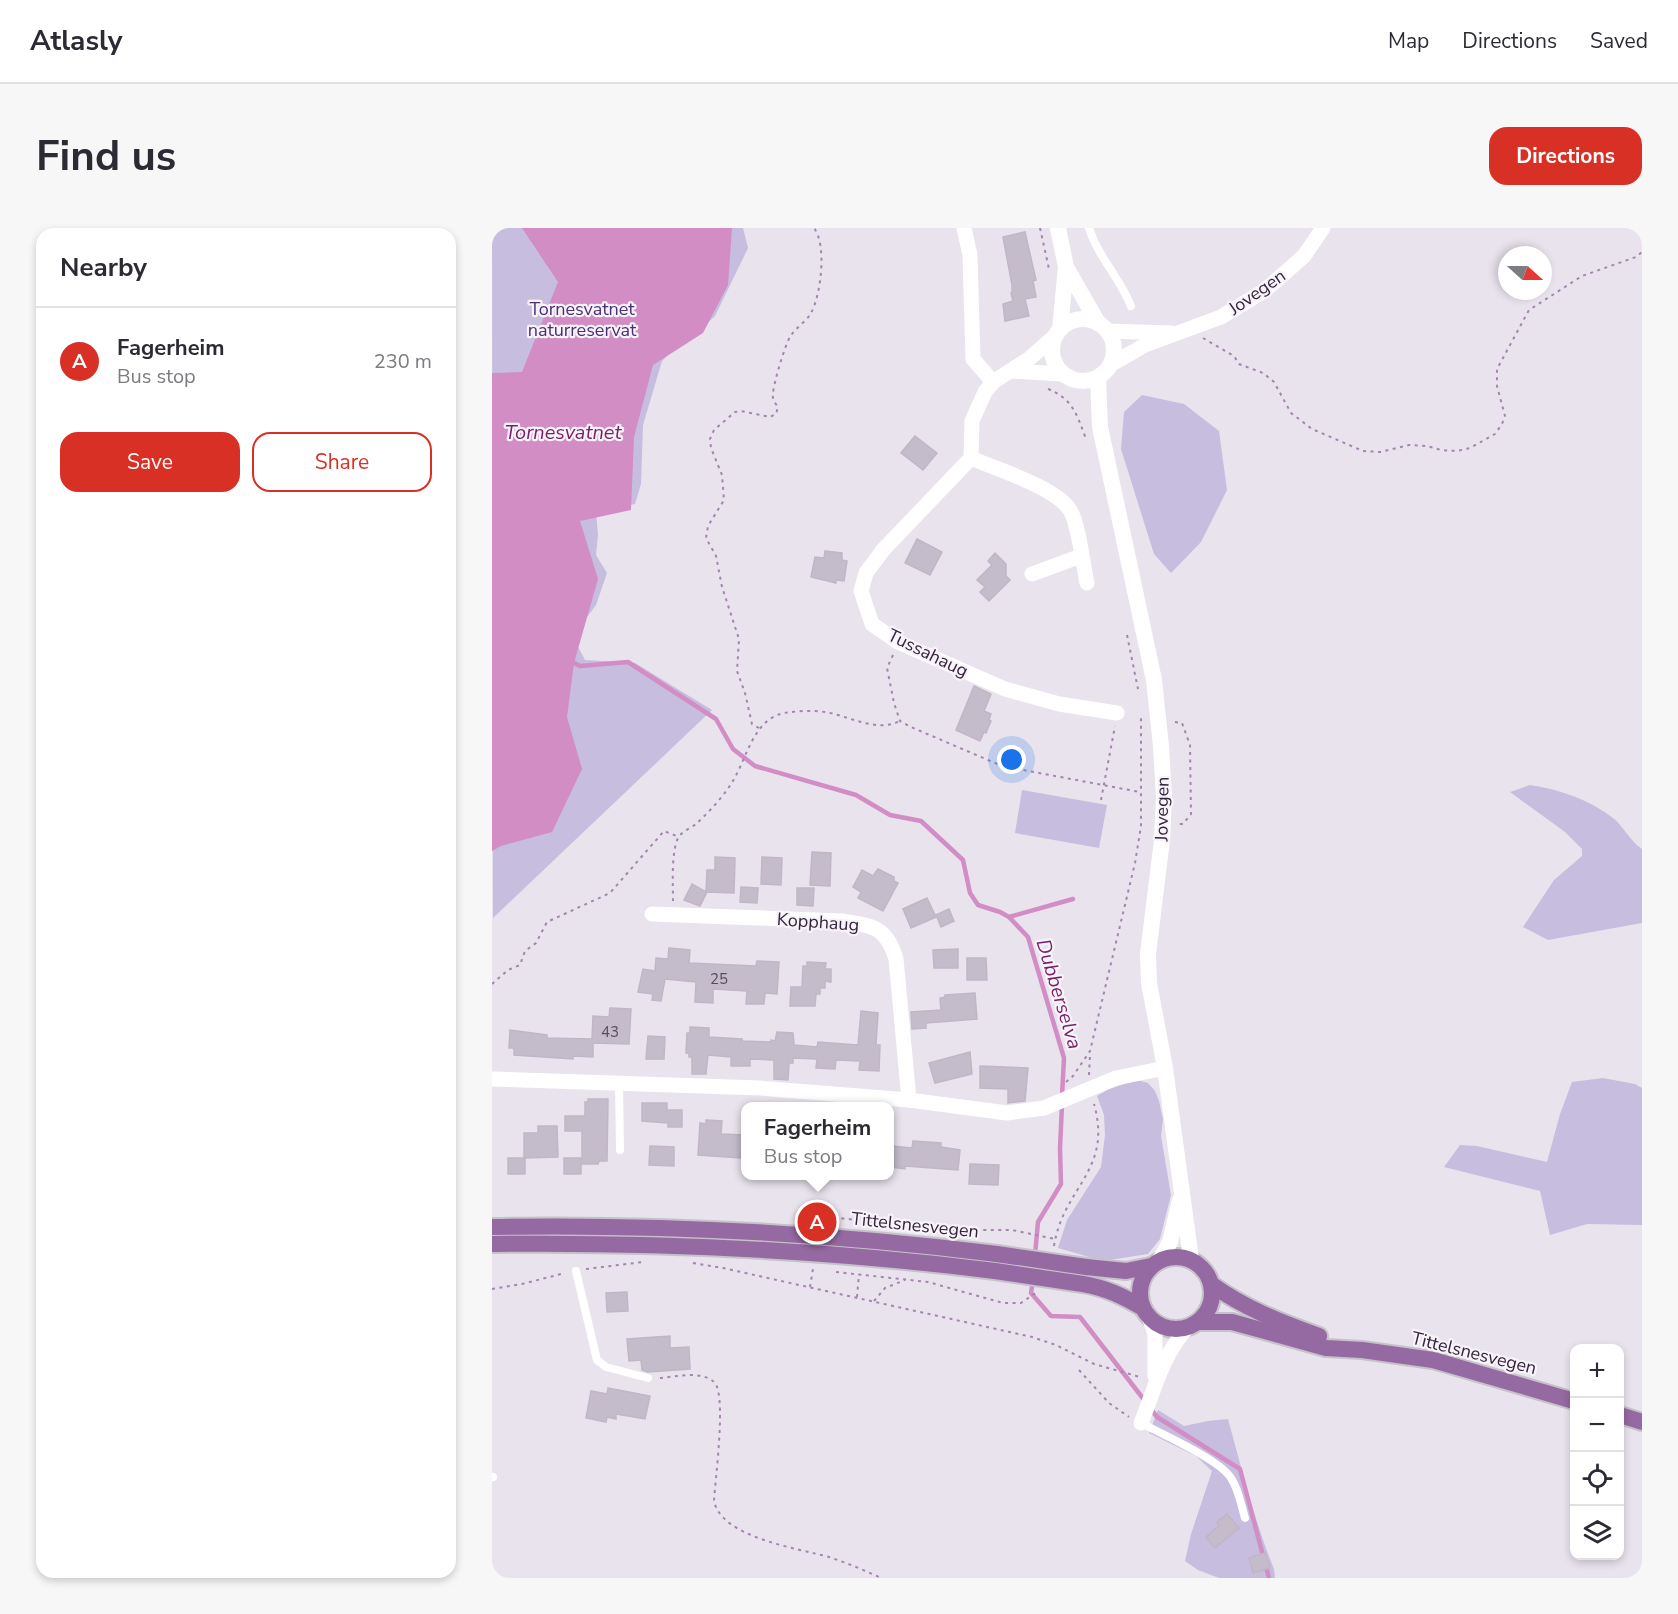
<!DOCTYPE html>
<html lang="en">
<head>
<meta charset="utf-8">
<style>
	:root { --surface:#fff; --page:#f7f7f7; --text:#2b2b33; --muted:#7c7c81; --line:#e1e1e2; --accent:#d93025 }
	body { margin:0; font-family:"Nunito Sans",sans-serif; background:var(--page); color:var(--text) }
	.controls { position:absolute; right:18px; bottom:18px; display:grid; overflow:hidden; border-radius:12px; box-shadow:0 3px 9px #0003 }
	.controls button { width:54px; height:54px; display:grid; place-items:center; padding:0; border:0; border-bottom:2px solid var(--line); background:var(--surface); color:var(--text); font:30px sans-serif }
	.compass { position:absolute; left:1006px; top:18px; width:54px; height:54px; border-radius:50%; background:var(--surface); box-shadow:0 3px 9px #0003; rotate:111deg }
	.you { position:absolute; left:520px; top:532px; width:21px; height:21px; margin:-15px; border:4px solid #fff; border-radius:50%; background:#1a73e8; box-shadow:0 0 0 9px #1a73e833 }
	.badge { display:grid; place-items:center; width:39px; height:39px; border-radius:50%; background:var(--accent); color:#fff; font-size:20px; font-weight:700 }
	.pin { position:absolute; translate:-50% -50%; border:3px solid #fff; box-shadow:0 2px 6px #0006 }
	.popup { position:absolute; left:249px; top:874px; width:153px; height:78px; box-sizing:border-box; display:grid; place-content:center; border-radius:12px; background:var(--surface); filter:drop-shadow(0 2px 4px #0005); font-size:20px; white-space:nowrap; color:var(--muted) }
	.popup b { font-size:22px; color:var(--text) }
	.popup::after { content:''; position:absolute; left:50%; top:100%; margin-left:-12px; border:12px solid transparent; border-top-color:var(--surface) }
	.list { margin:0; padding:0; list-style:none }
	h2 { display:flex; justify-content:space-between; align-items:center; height:78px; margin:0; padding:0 24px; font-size:26px }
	h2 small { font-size:20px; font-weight:400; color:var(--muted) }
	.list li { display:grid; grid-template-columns:39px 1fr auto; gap:18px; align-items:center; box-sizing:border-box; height:108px; padding:0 24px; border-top:2px solid var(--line) }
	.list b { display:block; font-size:22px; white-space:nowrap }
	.list p { margin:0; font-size:20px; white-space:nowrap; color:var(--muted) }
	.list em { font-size:20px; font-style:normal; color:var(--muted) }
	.actions { display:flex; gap:12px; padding:18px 24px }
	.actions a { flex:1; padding:14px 0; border:2px solid var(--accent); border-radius:18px; text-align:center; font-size:21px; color:var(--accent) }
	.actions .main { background:var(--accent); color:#fff }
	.icon { flex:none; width:33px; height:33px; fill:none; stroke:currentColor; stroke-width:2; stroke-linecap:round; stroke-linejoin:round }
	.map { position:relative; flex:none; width:1150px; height:1350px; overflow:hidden; border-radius:18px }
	header { display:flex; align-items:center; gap:36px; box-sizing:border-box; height:84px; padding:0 30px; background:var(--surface); border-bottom:2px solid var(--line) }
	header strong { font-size:28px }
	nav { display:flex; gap:33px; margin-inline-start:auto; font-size:21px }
	.intro { display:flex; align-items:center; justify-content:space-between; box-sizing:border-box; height:144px; padding:0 36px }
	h1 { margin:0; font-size:42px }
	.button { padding:15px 27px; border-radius:18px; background:var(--accent); color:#fff; font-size:21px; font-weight:700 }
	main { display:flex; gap:36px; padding:0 36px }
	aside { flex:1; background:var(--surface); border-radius:18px; box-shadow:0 3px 9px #0003 }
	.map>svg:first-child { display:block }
	.green { fill:#c7bdde }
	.water { fill:#d18dc4 }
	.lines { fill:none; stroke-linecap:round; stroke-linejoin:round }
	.stream { stroke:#d18dc4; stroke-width:4.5 }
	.building { fill:#c5bccb; stroke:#c0b6c7; stroke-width:1.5 }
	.primary-casing { stroke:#c7c1c9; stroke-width:20 }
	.path { stroke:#a484b0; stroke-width:2; stroke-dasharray:3 4.5; stroke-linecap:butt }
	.service { stroke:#fff; stroke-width:8 }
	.minor { stroke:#fff; stroke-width:15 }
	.tertiary { stroke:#fff; stroke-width:16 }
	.primary { stroke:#9569a2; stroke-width:16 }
	.primary-bridge-casing { stroke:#c7c1c9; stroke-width:20; stroke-linecap:butt }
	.primary-bridge { stroke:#9569a2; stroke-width:16 }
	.labels { text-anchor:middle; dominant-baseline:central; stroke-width:4.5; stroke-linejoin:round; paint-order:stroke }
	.number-label { font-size:15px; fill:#5b4961 }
	.street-label { font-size:18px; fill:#38233e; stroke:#f7f4f9 }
	.park-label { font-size:18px; fill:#4c2e75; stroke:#f7f4f9 }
	.water-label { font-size:20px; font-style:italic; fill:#7a1e67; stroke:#f7f4f9 }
</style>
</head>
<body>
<header>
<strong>Atlasly</strong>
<nav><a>Map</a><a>Directions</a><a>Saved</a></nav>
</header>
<div class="intro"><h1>Find us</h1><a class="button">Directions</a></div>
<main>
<aside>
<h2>Nearby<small></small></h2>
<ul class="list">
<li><span class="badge">A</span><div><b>Fagerheim</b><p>Bus stop</p></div><em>230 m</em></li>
</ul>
<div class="actions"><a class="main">Save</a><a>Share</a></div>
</aside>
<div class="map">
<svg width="1150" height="1350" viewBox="0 0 1150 1350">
	<rect width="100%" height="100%" fill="#e9e3ed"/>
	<!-- green -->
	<g class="green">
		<polygon points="0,0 251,0 256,20 223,88 199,110 181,122 170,133 151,197 149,256 143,276 104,283 106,307 104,327 115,345 104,377 90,396 84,415 93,432 143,435 220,482 1,690"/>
		<polygon points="650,167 692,176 727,203 735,262 709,314 679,345 662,326 629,221 632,184"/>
		<path d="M1038,557c31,5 58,14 83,33 11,9 17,23 29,31v74l-94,17 -25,-13 31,-47 28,-24v-7l-17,-17 -55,-40z"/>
		<polygon points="530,562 615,577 607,620 523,605"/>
		<polygon points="1111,850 1143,856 1150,860 1150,997 1095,996 1058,1007 1048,963 952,939 968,917 985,918 1055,934 1068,886 1080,854"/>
		<polygon points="645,852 656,855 663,863 667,873 671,892 669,908 679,967 668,1011 656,1026 611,1033 566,1020 575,992 609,939 613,907 612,887 605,868 617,861"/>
		<path d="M666,1182l26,16 24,-5 20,-2c14,51 26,101 46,150l1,9h-56l-21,-8 -13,-9 6,-27 21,-63 -16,-15 -47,-23z"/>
	</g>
	<!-- water -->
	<polygon class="water" points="30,0 240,0 236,57 211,105 161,137 142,209 139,282 88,293 106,351 82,435 75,489 90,541 60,604 9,618 0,623 0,145 30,144 66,54"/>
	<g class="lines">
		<!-- stream -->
		<g class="stream">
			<polyline points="82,435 88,438 136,434 224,491 241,521 263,538 364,567 398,587 429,593 471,632 478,665 486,677 508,684 517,689 536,709 572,830 570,868"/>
			<polyline points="517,689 581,671"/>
			<polyline points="543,1027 546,994 569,956 568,920 570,877"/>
			<polyline points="541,1053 539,1065 559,1088 588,1089 653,1173"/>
			<polyline points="658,1180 665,1189 748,1241 777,1350"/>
		</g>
	</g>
	<!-- building -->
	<g class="building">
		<polygon points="533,4 544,52 541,53 544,69 533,71 537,88 513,93 511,76 521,73 519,65 520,64 520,57 511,9"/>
		<polygon points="423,208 445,225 431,242 409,225"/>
		<polygon points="425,311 450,324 438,347 413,335"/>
		<polygon points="333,323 350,325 350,332 355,333 352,353 344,352 344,355 319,349 323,329 332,330"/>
		<polygon points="503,325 514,336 514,348 518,352 497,373 488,364 493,359 485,352 500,337 496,333"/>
		<polygon points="482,458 499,466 492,483 499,486 497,492 499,493 494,505 492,504 488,513 464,502"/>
		<polygon points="320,624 339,625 338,658 318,657"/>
		<polygon points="223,629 243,630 242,665 215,664 208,678 192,672 200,656 214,664 215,642 223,642"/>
		<polygon points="270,629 290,630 289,657 269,656"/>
		<polygon points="386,641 402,649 402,653 406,655 391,683 366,670 369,664 361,659 370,642 381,648"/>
		<polygon points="249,659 266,660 265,675 248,674"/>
		<polygon points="305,660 322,660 321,678 305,677"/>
		<polygon points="435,670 444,689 419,700 411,681"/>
		<polygon points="457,681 462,693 449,699 444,687"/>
		<polygon points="177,720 198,722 197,735 264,738 265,733 287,734 285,766 273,765 272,776 254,776 255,763 221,761 221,775 203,774 204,754 173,751 169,773 160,772 161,766 146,764 151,741 163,743 164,730 176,731"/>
		<polygon points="466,721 466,740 442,740 441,722"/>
		<polygon points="475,730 494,730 495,752 475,752"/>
		<polygon points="315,734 334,735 333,741 339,741 339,754 333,753 333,760 328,760 328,766 324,766 323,778 298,778 299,759 310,759 311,738 315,738"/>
		<polygon points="483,765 485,791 434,795 434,800 420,801 419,784 449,782 448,770 453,769 453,767"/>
		<polygon points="118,780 139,781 137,816 101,815 101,829 81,828 81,831 22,827 22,820 17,820 18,802 55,807 55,810 100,811 101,788 117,789"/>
		<polygon points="369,783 386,785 384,817 388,817 387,843 367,842 368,833 344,832 343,841 324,840 325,831 301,830 301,835 297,835 296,852 282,851 282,832 258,831 258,838 239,838 239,829 216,827 214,846 200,846 200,829 197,829 197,825 194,825 195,805 198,805 198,799 217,800 217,809 250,811 250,813 279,814 279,812 283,813 285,804 301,805 302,817 325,819 326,814 366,817"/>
		<polygon points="156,808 173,809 172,831 154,831"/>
		<polygon points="478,824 480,846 443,855 437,835"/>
		<polygon points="488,838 536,840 533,873 516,875 516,861 488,860"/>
		<polygon points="96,871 116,871 115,933 107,933 106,936 90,936 90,903 73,903 73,888 93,888 93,874 96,874"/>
		<polygon points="150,875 175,875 175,882 190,882 190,899 176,899 176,895 150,893"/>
		<polygon points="214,892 230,893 229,906 253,907 249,930 206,927 208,895 214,896"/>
		<polygon points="46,898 65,898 66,929 32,930 32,905 46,905"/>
		<polygon points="421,913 449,915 449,919 468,922 466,942 413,938 413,941 400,939 401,918 420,920"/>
		<polygon points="158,918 182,919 182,938 157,937"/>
		<rect x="16" y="930" width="17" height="16"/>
		<rect x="72" y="930" width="17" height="16"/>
		<polygon points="478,936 507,937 506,957 477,956"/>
		<polygon points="135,1064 136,1083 115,1084 114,1065"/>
		<polygon points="178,1108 178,1120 197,1119 198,1141 156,1144 150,1142 149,1132 137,1133 135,1111"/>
		<polygon points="116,1160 158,1168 153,1191 124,1186 124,1191 115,1189 114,1194 94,1190 99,1163 115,1166"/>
		<polygon points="735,1286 747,1300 723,1320 714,1309 727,1297 725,1294"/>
		<polygon points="773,1325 778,1340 761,1345 757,1330"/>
	</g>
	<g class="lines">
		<!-- primary casing -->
		<g class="primary-casing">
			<g id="primary">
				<path d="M0,999c169,-3 337,6 505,27"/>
				<path d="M0,1016c168,-2 336,6 503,27"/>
				<circle cx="684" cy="1065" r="36"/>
				<polyline points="594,1039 634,1043 659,1038"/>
				<path d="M591,1056c23,4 40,12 60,24"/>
				<path d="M719,1056c33,24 69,38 108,52"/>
				<polyline points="706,1094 740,1094 834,1120 870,1122 941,1132 1082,1173"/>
				<polyline points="1128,1187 1150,1194"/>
			</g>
		</g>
		<!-- path -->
		<g class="path">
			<polyline points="548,0 557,41"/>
			<polyline points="711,110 742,128 747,136 771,145 782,154 799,185 820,201 871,223 888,224 917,217 935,218 949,222 965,223 978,220 1003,206 1010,196 1013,188 1005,158 1005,141 1037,82 1090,48 1144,29 1150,24"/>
			<path d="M556,161c25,10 29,26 38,50"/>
			<polyline points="635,407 646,461"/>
			<polyline points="401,427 395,440 402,475 408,493 419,499 510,538 648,564"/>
			<polyline points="683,494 690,495 698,517 699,586 691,596 686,596"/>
			<path d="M267,500l-7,-4 -7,-31 -8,-22 2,-32 -17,-52 -6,-31 -10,-18 2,-12 16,-26 -2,-25 -11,-27 -1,-9 4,-9 21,-18 6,-1 29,6 6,-3 2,-7c-3,-4 -6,-8 -5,-13 0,-9 12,-49 17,-57 5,-9 16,-15 21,-24 10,-18 16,-68 3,-85"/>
			<polyline points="609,572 623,498"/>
			<path d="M181,673c0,-16 -2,-48 5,-63 3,-6 13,-10 18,-14 12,-11 24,-24 33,-37 18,-25 22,-67 55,-74 13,-2 28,-3 41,-1 25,4 51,21 75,9"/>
			<polyline points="0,756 16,742 28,737 33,723 44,715 55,694 118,665 172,603 187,609"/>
			<polyline points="597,847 598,826"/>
			<polyline points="574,854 581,848 598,823 643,635 649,598 649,490"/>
			<polyline points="327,988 462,1002 520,1002 563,1011"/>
			<path d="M562,1018c9,-59 59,-75 40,-142"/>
			<polyline points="201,1035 231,1040 540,1109 564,1117 602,1136 648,1149"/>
			<polyline points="94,1041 151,1034"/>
			<polyline points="344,1044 436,1054 511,1075 529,1075 545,1064"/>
			<polyline points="318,1059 321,1041"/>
			<polyline points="0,1061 30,1056 73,1045"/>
			<polyline points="365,1069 367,1046"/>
			<polyline points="382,1073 393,1060 413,1052"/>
			<polyline points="587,1142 617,1175 637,1189"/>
			<path d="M168,1150c15,-1 41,-8 54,4 13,11 1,99 0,119 8,37 83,47 115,56 18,6 35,13 52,21"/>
		</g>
		<!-- service -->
		<g class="service">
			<path d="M597,0c9,29 31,50 42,78"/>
			<polyline points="127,854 128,922"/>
			<polyline points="84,1043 105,1132 114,1139 156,1150"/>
			<path d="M649,1195c21,11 79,37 90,55 8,12 10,27 14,40"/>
			<polyline points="0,1249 1,1249"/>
		</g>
		<!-- minor -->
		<g class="minor">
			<polyline points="472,0 478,27 481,131 501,154"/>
			<polyline points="615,103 679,105"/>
			<polyline points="562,109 538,130 501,154 493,164 480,193 479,230 391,322 374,345 369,363 380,396 406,414 513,461 567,476 625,485"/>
			<polyline points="618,137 653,117 729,89 772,63 812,28 831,0"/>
			<polyline points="518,143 570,146"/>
			<path d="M479,230c27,12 84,29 99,52 9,15 13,55 17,73"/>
			<polyline points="540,346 589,328"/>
			<path d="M160,686l190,7c31,5 44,5 54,38l13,141"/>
			<polyline points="0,851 268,860 417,872 515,885 552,880 624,850 673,840"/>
			<polyline points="657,1089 663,1105 663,1148"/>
			<path d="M649,1195c14,-34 21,-68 47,-96"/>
		</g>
		<!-- tertiary -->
		<g class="tertiary">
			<polyline points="566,0 574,39 606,95"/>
			<circle cx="591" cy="122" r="31"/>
			<polyline points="568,101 574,39"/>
			<polyline points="606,150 608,199 662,452 669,518 672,569 670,612 656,726 657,755 673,840 699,1031"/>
			<polyline points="668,1032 678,1014 688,972"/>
		</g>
		<!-- primary -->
		<use href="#primary" class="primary"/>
		<!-- primary-bridge casing -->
		<g class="primary-bridge-casing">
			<g id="primary-bridge">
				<polyline points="505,1026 594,1039"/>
				<polyline points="503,1043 591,1056"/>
			</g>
		</g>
		<!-- primary-bridge -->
		<use href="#primary-bridge" class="primary-bridge"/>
	</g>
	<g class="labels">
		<!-- number labels -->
		<g class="number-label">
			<text x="227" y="751">25</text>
			<text x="118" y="804">43</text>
		</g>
		<!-- street labels -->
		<g class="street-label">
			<text transform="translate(765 64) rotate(-35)">Jovegen</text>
			<text transform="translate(436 425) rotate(26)">Tussahaug</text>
			<text transform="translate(670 581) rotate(-89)">Jovegen</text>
			<text transform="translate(326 694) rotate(4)">Kopphaug</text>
			<text transform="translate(423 997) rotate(6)">Tittelsnesvegen</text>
			<text transform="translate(982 1125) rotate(14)">Tittelsnesvegen</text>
		</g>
		<!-- park labels -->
		<g class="park-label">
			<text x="90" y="81">Tornesvatnet<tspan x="90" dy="21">naturreservat</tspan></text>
		</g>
		<!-- water labels -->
		<g class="water-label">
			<text x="71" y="204">Tornesvatnet</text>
			<text transform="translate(567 766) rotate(73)">Dubberselva</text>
		</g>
	</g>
</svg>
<div class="controls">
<button>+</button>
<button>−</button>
<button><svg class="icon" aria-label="locate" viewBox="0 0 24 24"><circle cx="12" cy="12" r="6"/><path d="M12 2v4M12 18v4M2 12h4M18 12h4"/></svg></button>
<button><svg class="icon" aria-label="layers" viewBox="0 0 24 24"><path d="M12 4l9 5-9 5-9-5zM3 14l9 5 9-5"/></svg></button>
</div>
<svg class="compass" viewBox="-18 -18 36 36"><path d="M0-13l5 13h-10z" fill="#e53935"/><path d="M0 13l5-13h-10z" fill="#7c7c81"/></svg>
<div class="you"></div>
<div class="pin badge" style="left:325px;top:994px">A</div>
<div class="popup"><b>Fagerheim</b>Bus stop</div>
</div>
</main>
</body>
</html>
